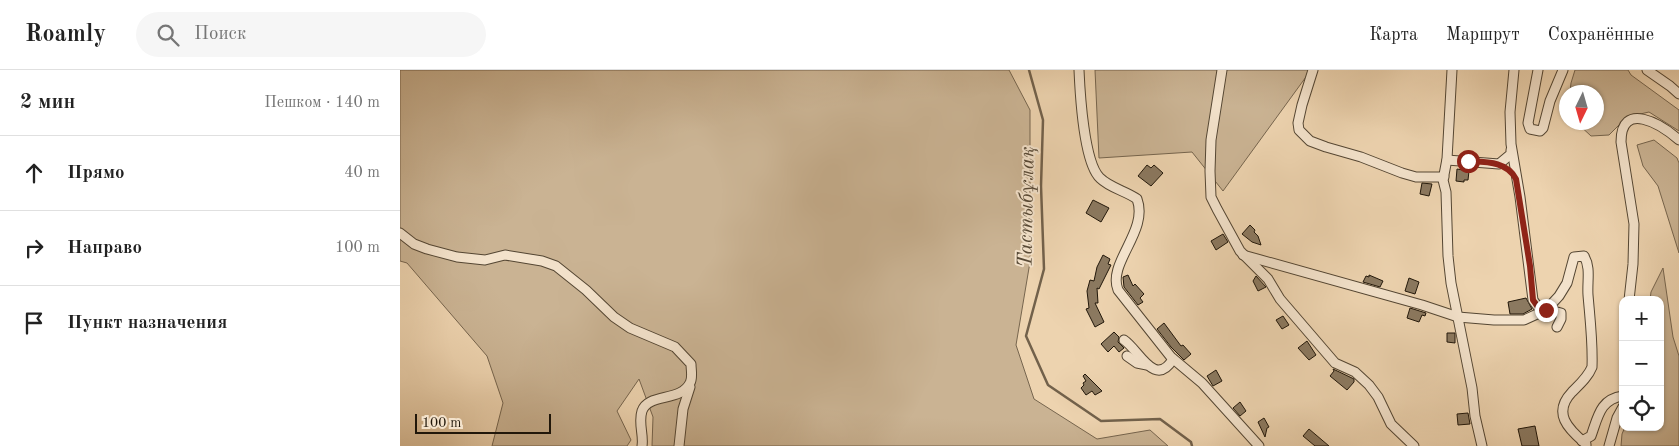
<!DOCTYPE html>
<html lang="ru">
<head>
<meta charset="utf-8">
<style>
	:root { --surface:#fff; --page:#f6f6f6; --text:#222; --muted:#767676; --line:#e0e0e0 }
	body { margin:0; font-family:"Old Standard TT",serif; background:var(--page); color:var(--text) }
	.controls { position:absolute; right:15px; bottom:15px; display:grid; overflow:hidden; border-radius:10px; box-shadow:0 1px 4px #0004 }
	.controls button { width:45px; height:45px; display:grid; place-items:center; padding:0; border:0; border-bottom:1px solid var(--line); background:var(--surface); color:var(--text); font:25px sans-serif }
	.compass { position:absolute; left:1159px; top:15px; width:45px; height:45px; border-radius:50%; background:var(--surface); box-shadow:0 1px 4px #0004; rotate:185deg }
	.scale { position:absolute; left:15px; bottom:12px; width:136px; box-sizing:border-box; padding-left:5px; border:2px solid #21170a; border-top:0; font-size:14px; line-height:18px; white-space:nowrap; color:#21170a; -webkit-text-stroke:4px #f3e2cb; paint-order:stroke }
	.stop { position:absolute; width:15px; height:15px; margin:-11px; border:4px solid #8f2418; border-radius:50%; background:#fff }
	.stop.end { background:#8f2418; border-color:#fff; box-shadow:0 1px 5px #0008 }
	.list { margin:0; padding:0; list-style:none }
	h2 { display:flex; justify-content:space-between; align-items:center; height:65px; margin:0; padding:0 20px; font-size:21px }
	h2 small { font-size:16px; font-weight:400; color:var(--muted) }
	.list li { display:grid; grid-template-columns:32px 1fr auto; gap:15px; align-items:center; box-sizing:border-box; height:75px; padding:0 20px; border-top:1px solid var(--line) }
	.list b { display:block; font-size:19px; white-space:nowrap }
	.list em { font-size:16px; font-style:normal; color:var(--muted) }
	.icon { flex:none; width:28px; height:28px; fill:none; stroke:currentColor; stroke-width:2; stroke-linecap:round; stroke-linejoin:round }
	.map { position:relative; flex:none; width:1279px; height:376px; overflow:hidden }
	header { display:flex; align-items:center; gap:30px; box-sizing:border-box; height:70px; padding:0 25px; background:var(--surface); border-bottom:1px solid var(--line) }
	header strong { font-size:24px }
	nav { display:flex; gap:28px; margin-inline-start:auto; font-size:18px }
	.search { width:350px; height:45px; background:var(--page); display:flex; align-items:center; gap:12px; box-sizing:border-box; padding:0 18px; border-radius:28px; color:var(--muted); font-size:19px }
	main { display:flex }
	aside { flex:1; background:var(--surface) }
	.map>svg:first-child { display:block }
	.green { fill:#cab393; stroke:#76654e }
	.lines { fill:none; stroke-linecap:round; stroke-linejoin:round }
	.stream { stroke:#72614b; stroke-width:2.5 }
	.building { fill:#8b7960; stroke:#21170a }
	.minor-casing { stroke:#544633; stroke-width:11 }
	.minor { stroke:#f3e2cb; stroke-width:9 }
	.route { stroke:#8f2418; stroke-width:6 }
	.labels { text-anchor:middle; dominant-baseline:central; stroke-width:4; stroke-linejoin:round; paint-order:stroke }
	.water-label { font-size:21px; font-style:italic; fill:#574936; stroke:#f3e2cb }
</style>
</head>
<body>
<header>
<strong>Roamly</strong>
<div class="search"><svg class="icon" aria-label="search" viewBox="0 0 24 24"><circle cx="10" cy="10" r="6"/><path d="M15 15l6 6"/></svg>Поиск</div>
<nav><a>Карта</a><a>Маршрут</a><a>Сохранённые</a></nav>
</header>
<main>
<aside>
<h2>2 мин<small>Пешком · 140 m</small></h2>
<ul class="list">
<li><svg class="icon" aria-label="ahead" viewBox="0 0 24 24"><path d="M12 20V5M6 11l6-6 6 6"/></svg><div><b>Прямо</b></div><em>40 m</em></li>
<li><svg class="icon" aria-label="right" viewBox="0 0 24 24"><path d="M7 20v-9h11M14 6l5 5-5 5"/></svg><div><b>Направо</b></div><em>100 m</em></li>
<li><svg class="icon" aria-label="arrive" viewBox="0 0 24 24"><path d="M6 21V4h12l-3 4 3 4H6"/></svg><div><b>Пункт назначения</b></div></li>
</ul>
</aside>
<div class="map">
<svg width="1279" height="376" viewBox="0 0 1279 376">
	<rect width="100%" height="100%" fill="#edd3af"/>
	<filter id="stains"><feTurbulence type="fractalNoise" baseFrequency=".004" numOctaves="4"/><feColorMatrix values="0 0 0 0 .2 0 0 0 0 .09 0 0 0 0 .02 0 0 0 .5 -.17"/></filter>
	<radialGradient id="worn" r=".72"><stop offset=".6" stop-color="#630" stop-opacity="0"/><stop offset="1" stop-color="#630" stop-opacity=".3"/></radialGradient>
	<!-- green -->
	<g class="green">
		<polygon points="0,0 609,0 630,40 630,192 616,275 634,329 697,369 750,360 768,376 252,376 253,347 239,309 217,341 231,370 227,376 92,376 103,333 87,286 7,193 0,191"/>
		<polygon points="695,0 911,0 823,121 792,82 699,88"/>
		<polygon points="1175,0 1228,0 1231,5 1279,40 1279,61 1249,42 1227,47 1209,65 1191,66 1177,53 1196,52 1196,22 1170,22 1171,13"/>
		<polygon points="1254,70 1277,88 1279,93 1279,183 1258,116 1243,96 1237,75"/>
		<polygon points="1263,198 1273,267 1279,286 1279,376 1221,376 1222,364 1225,357 1260,357 1260,230 1250,230 1251,222"/>
	</g>
	<g class="lines">
		<!-- stream -->
		<polyline class="stream" points="629,0 643,50 641,116 644,199 626,266 648,315 701,351 760,349 791,372 792,376"/>
	</g>
	<!-- building -->
	<g class="building">
		<polygon points="747,95 751,98 754,95 763,103 751,116 738,106"/>
		<polygon points="1057,99 1069,101 1068,110 1064,110 1064,112 1056,111"/>
		<polygon points="1022,113 1032,114 1029,126 1020,124"/>
		<polygon points="693,130 709,138 701,152 686,143"/>
		<polygon points="850,155 855,160 854,162 858,166 861,175 852,172 842,164"/>
		<polygon points="823,164 828,172 816,180 811,171"/>
		<polygon points="703,185 710,189 708,194 711,195 699,219 697,218 698,233 695,233 704,252 695,257 686,239 689,238 687,221 690,210 694,211 697,197"/>
		<polygon points="728,205 733,216 735,214 744,224 740,228 743,232 738,235 724,217 723,207"/>
		<polygon points="969,205 983,211 980,217 963,212 966,206 969,207"/>
		<polygon points="856,206 866,217 858,221 853,211"/>
		<polygon points="1009,208 1019,212 1015,224 1005,221"/>
		<polygon points="1126,228 1132,239 1123,244 1110,244 1108,232"/>
		<polygon points="1010,238 1026,243 1025,246 1022,245 1019,252 1007,248"/>
		<polygon points="883,246 889,255 882,259 876,250"/>
		<polygon points="764,253 781,276 783,275 791,284 784,290 771,277 757,259"/>
		<polygon points="714,262 719,267 718,272 724,278 719,282 714,276 708,282 701,274"/>
		<polygon points="1047,263 1055,263 1055,273 1047,272"/>
		<polygon points="907,271 916,285 909,290 898,278"/>
		<polygon points="933,299 954,309 954,312 947,320 930,306 934,301"/>
		<polygon points="816,300 822,311 813,316 807,306"/>
		<polygon points="685,304 702,321 695,325 692,321 686,325 681,318 684,315 683,313 686,311 683,306"/>
		<polygon points="840,332 846,341 840,346 833,338"/>
		<polygon points="1068,343 1070,354 1058,355 1057,344"/>
		<polygon points="864,348 869,357 867,358 865,367 858,352"/>
		<polygon points="1135,356 1139,376 1122,376 1118,359"/>
		<polygon points="909,359 929,376 915,376 903,366"/>
	</g>
	<g class="lines">
		<!-- minor casing -->
		<g class="minor-casing">
			<g id="minor">
				<path d="M679,0c1,23 5,93 21,108 10,10 26,13 37,21 12,32 -30,64 -19,91l53,67 31,26 57,63"/>
				<polyline points="822,0 811,70 810,101 811,127 817,139 840,181 868,209 880,229 935,293 955,302 969,315 978,327 991,354 1014,376"/>
				<polyline points="913,0 902,35 898,53 899,60 910,71 926,77 961,87 1002,103 1016,107 1044,107"/>
				<polyline points="1052,0 1047,89 1043,110 1046,122 1048,186 1051,213 1072,318 1075,346 1082,376"/>
				<polyline points="1114,0 1110,42 1111,74 1120,127 1133,230 1138,237 1161,243 1161,249 1157,257"/>
				<polyline points="1138,0 1128,53 1130,59 1140,61 1143,58 1150,31 1163,0"/>
				<polyline points="1247,0 1270,16 1279,24"/>
				<polyline points="1047,90 1099,94 1111,84 1111,80"/>
				<path d="M0,163l14,11 13,5 30,8 28,3 20,-5 37,6 14,5 30,24 28,27 16,11 45,19 16,17c0,6 2,14 -1,19 -9,19 -42,10 -48,28 -4,12 2,24 0,35"/>
				<path d="M843,185l179,50 36,12 36,3h30l22,-10 13,-14 8,-13 7,-26 10,-1c7,12 3,25 4,39 2,24 5,48 4,72 -4,10 -12,17 -20,25 -20,21 -4,37 14,52v2"/>
				<path d="M1229,230l4,-36 1,-40 -13,-82c0,-42 40,-18 58,-2"/>
				<path d="M724,270c15,10 31,49 49,19"/>
				<polyline points="727,286 737,293 747,295"/>
				<path d="M1182,371l9,-5c7,-19 9,-37 32,-40"/>
				<polyline points="279,376 283,339 290,317"/>
				<polyline points="1209,376 1217,348 1223,337"/>
			</g>
		</g>
		<!-- minor -->
		<use href="#minor" class="minor"/>
	</g>
	<g class="lines">
		<!-- route -->
		<path class="route" d="M1068,91c17,1 39,0 48,18l14,87 3,34 5,7 8,3"/>
	</g>
	<g class="labels">
		<!-- water labels -->
		<g class="water-label">
			<text transform="translate(627 137) rotate(-89)">Тастыбұлақ</text>
		</g>
	</g>
	<rect width="100%" height="100%" filter="url(#stains)"/>
	<rect width="100%" height="100%" fill="url(#worn)"/>
</svg>
<div class="controls">
<button>+</button>
<button>−</button>
<button><svg class="icon" aria-label="locate" viewBox="0 0 24 24"><circle cx="12" cy="12" r="6"/><path d="M12 2v4M12 18v4M2 12h4M18 12h4"/></svg></button>
</div>
<svg class="compass" viewBox="-18 -18 36 36"><path d="M0-13l5 13h-10z" fill="#e53935"/><path d="M0 13l5-13h-10z" fill="#767676"/></svg>
<div class="scale">100 m</div>
<div class="stop" style="left:1068px;top:91px"></div>
<div class="stop end" style="left:1146px;top:240px"></div>
</div>
</main>
</body>
</html>
